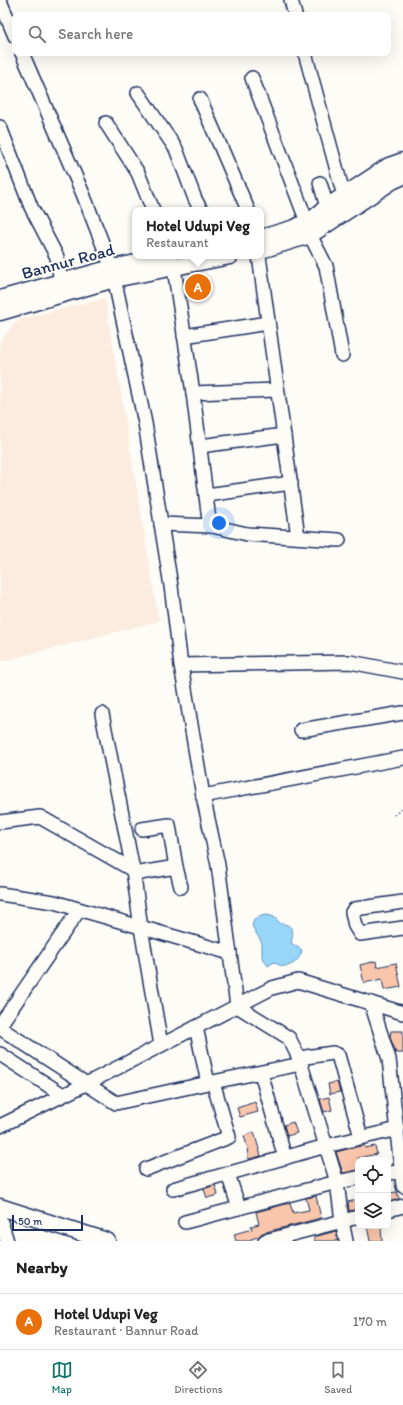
<!DOCTYPE html>
<html lang="en">
<head>
<meta charset="utf-8">
<style>
	:root { --surface:#fff; --page:#f2f2f2; --text:#222; --muted:#767676; --line:#e0e0e0; --accent:#0f766e }
	body { margin:0; font-family:Itim,sans-serif; background:var(--page); color:var(--text) }
	.controls { position:absolute; right:12px; bottom:12px; display:grid; overflow:hidden; border-radius:8px; box-shadow:0 4px 16px #0002 }
	.controls button { width:36px; height:36px; display:grid; place-items:center; padding:0; border:0; border-bottom:1px solid var(--line); background:var(--surface); color:var(--text); font:20px sans-serif }
	.scale { position:absolute; left:12px; bottom:10px; width:71px; box-sizing:border-box; padding-left:4px; border:2px solid #1b2f5e; border-top:0; font-size:11px; line-height:14px; white-space:nowrap; color:#1b2f5e; -webkit-text-stroke:3px #fdfcf7; paint-order:stroke }
	.you { position:absolute; left:219px; top:523px; width:14px; height:14px; margin:-10px; border:3px solid #fff; border-radius:50%; background:#1a73e8; box-shadow:0 0 0 6px #1a73e833 }
	.badge { display:grid; place-items:center; width:26px; height:26px; border-radius:50%; background:var(--accent); color:#fff; font-size:13px; font-weight:700 }
	.pin { position:absolute; translate:-50% -50%; border:2px solid #fff; box-shadow:0 1px 4px #0006 }
	.popup { position:absolute; left:132px; top:207px; width:132px; height:52px; box-sizing:border-box; display:grid; place-content:center; border-radius:8px; background:var(--surface); filter:drop-shadow(0 1px 3px #0005); font-size:13px; white-space:nowrap; color:var(--muted) }
	.popup b { font-size:15px; color:var(--text) }
	.popup::after { content:''; position:absolute; left:50%; top:100%; margin-left:-8px; border:8px solid transparent; border-top-color:var(--surface) }
	.list { margin:0; padding:0; list-style:none }
	h2 { display:flex; justify-content:space-between; align-items:center; height:52px; margin:0; padding:0 16px; font-size:17px }
	h2 small { font-size:13px; font-weight:400; color:var(--muted) }
	.list li { display:grid; grid-template-columns:26px 1fr auto; gap:12px; align-items:center; box-sizing:border-box; height:56px; padding:0 16px; border-top:1px solid var(--line) }
	.list b { display:block; font-size:15px; white-space:nowrap }
	.list p { margin:0; font-size:13px; white-space:nowrap; color:var(--muted) }
	.list em { font-size:13px; font-style:normal; color:var(--muted) }
	.icon { flex:none; width:22px; height:22px; fill:none; stroke:currentColor; stroke-width:2; stroke-linecap:round; stroke-linejoin:round }
	.map { position:relative; flex:none; width:403px; height:1241px; overflow:hidden }
	.search { position:absolute; background:var(--surface); box-shadow:0 4px 16px #0002; left:12px; right:12px; top:12px; height:44px; display:flex; align-items:center; gap:10px; box-sizing:border-box; padding:0 14px; border-radius:8px; color:var(--muted); font-size:15px }
	.sheet { height:108px; background:var(--surface) }
	nav { display:flex; justify-content:space-around; align-items:center; box-sizing:border-box; height:56px; border-top:1px solid var(--line); background:var(--surface); font-size:11px; color:var(--muted) }
	nav a { display:grid; justify-items:center; gap:2px }
	nav .on { color:var(--accent) }
	.map>svg:first-child { display:block }
	.built { fill:#fcece0 }
	.water { fill:#98d6f9; stroke:#6693bb }
	.building { fill:#fac6ab; stroke:#1b2f5e }
	.lines { fill:none; stroke-linecap:round; stroke-linejoin:round }
	.minor-casing { stroke:#1b2f5e; stroke-width:16 }
	.major-casing { stroke:#1b2f5e; stroke-width:19 }
	.path { stroke:#1b2f5e; stroke-width:1.5; stroke-dasharray:1 3; stroke-linecap:butt }
	.minor { stroke:#fdfcf7; stroke-width:13 }
	.major { stroke:#fdfcf7; stroke-width:16 }
	.labels { text-anchor:middle; dominant-baseline:central; stroke-width:4; stroke-linejoin:round; paint-order:stroke }
	.street-label { font-size:17px; fill:#1b2f5e; stroke:#fdfcf7 }
</style>
</head>
<body>
<div class="map">
<svg width="403" height="1241" viewBox="0 0 403 1241">
	<rect width="100%" height="100%" fill="#fdfcf7"/>
	<filter id="ink" filterUnits="userSpaceOnUse"><feTurbulence type="fractalNoise" baseFrequency=".025" numOctaves="2"/><feDisplacementMap in="SourceGraphic" scale="8" xChannelSelector="R" yChannelSelector="G"/><feConvolveMatrix kernelMatrix="1 2 1 2 8 2 1 2 1" color-interpolation-filters="sRGB"/></filter>
	<g filter="url(#ink)">
		<!-- built -->
		<polygon class="built" points="105,298 159,621 0,662 0,341 17,320"/>
		<!-- water -->
		<path class="water" d="M268,915l6,2 7,7c13,0 13,9 10,19l11,7c-2,9 -9,17 -19,16 -3,0 -7,-3 -9,-4l-6,4 -6,-9v-14l-10,-17 2,-6 6,-4z"/>
		<!-- building -->
		<g class="building">
			<polygon points="376,961 377,967 396,963 401,987 384,990 382,979 364,983 360,965"/>
			<polygon points="391,1031 403,1031 403,1053 396,1053 390,1037"/>
			<polygon points="337,1082 340,1092 330,1094 328,1084"/>
			<polygon points="329,1097 332,1110 324,1112 320,1099"/>
			<polygon points="255,1102 258,1112 240,1117 237,1108"/>
			<polygon points="293,1122 297,1133 287,1136 284,1125"/>
			<polygon points="254,1132 261,1156 249,1159 247,1150 248,1149 244,1136"/>
			<polygon points="364,1145 365,1148 375,1146 377,1154 358,1158 358,1170 343,1173 336,1152"/>
			<polygon points="215,1185 218,1195 207,1198 204,1189"/>
			<polygon points="397,1192 399,1199 389,1202 388,1193"/>
			<polygon points="316,1196 321,1218 262,1233 258,1237 251,1239 252,1241 236,1241 234,1234 252,1229 251,1226 259,1224 256,1212 290,1203 293,1213 309,1210 306,1198"/>
			<polygon points="357,1200 358,1209 349,1211 348,1202"/>
			<polygon points="367,1226 381,1226 382,1241 370,1241"/>
			<polygon points="336,1231 338,1241 314,1241 314,1237"/>
		</g>
		<g class="lines">
			<!-- minor casing -->
			<g class="minor-casing">
				<g id="minor">
					<polyline points="291,0 295,15"/>
					<polyline points="0,1 15,36"/>
					<polyline points="22,53 83,194 112,268 145,423 171,586 181,665 203,796 218,865 237,1006 289,1038 299,1058 337,1182 342,1221 346,1241"/>
					<polyline points="305,53 344,196"/>
					<polyline points="252,78 307,222"/>
					<polyline points="138,93 176,149 195,199 201,210"/>
					<polyline points="200,99 248,210"/>
					<polyline points="106,123 138,173 153,210"/>
					<polyline points="0,127 31,207 57,257 61,282"/>
					<polyline points="320,183 327,207"/>
					<polyline points="310,235 326,266 342,355"/>
					<polyline points="259,256 298,537"/>
					<polyline points="174,268 193,393 209,520 212,526 247,534 339,540"/>
					<polyline points="184,336 268,323"/>
					<polyline points="193,393 277,390"/>
					<polyline points="200,446 284,435"/>
					<polyline points="207,495 291,483"/>
					<polyline points="161,524 212,526"/>
					<polyline points="181,665 350,662 403,672"/>
					<polyline points="102,714 133,870 141,928 161,1045"/>
					<polyline points="301,730 403,713"/>
					<polyline points="203,796 403,758"/>
					<polyline points="0,822 40,817 133,870"/>
					<polyline points="176,867 181,887"/>
					<polyline points="134,874 176,867 169,825 142,829"/>
					<polyline points="0,894 54,902 230,953"/>
					<polyline points="403,902 355,909 352,912 355,926 360,934 403,928"/>
					<polyline points="371,1003 389,1059 403,1186"/>
					<polyline points="0,1025 79,910"/>
					<polyline points="196,1027 208,1083"/>
					<polyline points="0,1028 116,1103 208,1083 301,1064"/>
					<polyline points="0,1054 63,1095"/>
					<polyline points="299,1058 333,1053 338,1055 361,1137"/>
					<polyline points="261,1073 285,1158"/>
					<polyline points="0,1126 86,1084 272,988 298,981 403,1013"/>
					<polyline points="146,1169 229,1137 213,1082"/>
					<polyline points="388,1173 401,1172"/>
					<polyline points="228,1174 239,1208"/>
					<polyline points="173,1189 326,1146 398,1129"/>
					<polyline points="388,1210 403,1206"/>
					<polyline points="0,1219 7,1241"/>
					<polyline points="185,1222 337,1182 358,1178"/>
					<polyline points="265,1241 358,1217"/>
				</g>
			</g>
			<!-- major casing -->
			<g class="major-casing">
				<g id="major">
					<polyline points="261,238 295,228 314,218 327,207 389,166 403,161"/>
					<polyline points="261,250 310,235 392,181 403,176"/>
					<polyline points="0,299 112,268 170,256"/>
					<polyline points="0,312 114,279 230,256"/>
					<polyline points="0,1207 107,1241"/>
				</g>
			</g>
			<!-- path -->
			<polyline class="path" points="394,815 403,808"/>
			<!-- minor -->
			<use href="#minor" class="minor"/>
			<!-- major -->
			<use href="#major" class="major"/>
		</g>
	</g>
	<g class="labels">
		<!-- street labels -->
		<g class="street-label">
			<text transform="translate(68 261) rotate(-15)">Bannur Road</text>
		</g>
	</g>
</svg>
<div class="controls">
<button><svg class="icon" aria-label="locate" viewBox="0 0 24 24"><circle cx="12" cy="12" r="6"/><path d="M12 2v4M12 18v4M2 12h4M18 12h4"/></svg></button>
<button><svg class="icon" aria-label="layers" viewBox="0 0 24 24"><path d="M12 4l9 5-9 5-9-5zM3 14l9 5 9-5"/></svg></button>
</div>
<div class="scale">50 m</div>
<div class="you"></div>
<div class="pin badge" style="left:198px;top:287px;background:#e8710a">A</div>
<div class="popup"><b>Hotel Udupi Veg</b>Restaurant</div>
<div class="search"><svg class="icon" aria-label="search" viewBox="0 0 24 24"><circle cx="10" cy="10" r="6"/><path d="M15 15l6 6"/></svg>Search here</div>
</div>
<section class="sheet">
<h2>Nearby<small></small></h2>
<ul class="list">
<li><span class="badge" style="background:#e8710a">A</span><div><b>Hotel Udupi Veg</b><p>Restaurant · Bannur Road</p></div><em>170 m</em></li>
</ul>
</section>
<nav>
<a class="on"><svg class="icon" aria-label="map" viewBox="0 0 24 24"><path d="M3 6l6-2 6 2 6-2v14l-6 2-6-2-6 2zM9 4v14M15 6v14"/></svg>Map</a>
<a><svg class="icon" aria-label="directions" viewBox="0 0 24 24"><path d="M12 3l9 9-9 9-9-9zM9 14v-3h6M13 9l2 2-2 2"/></svg>Directions</a>
<a><svg class="icon" aria-label="saved" viewBox="0 0 24 24"><path d="M7 4h10v16l-5-4-5 4z"/></svg>Saved</a>
</nav>
</body>
</html>
